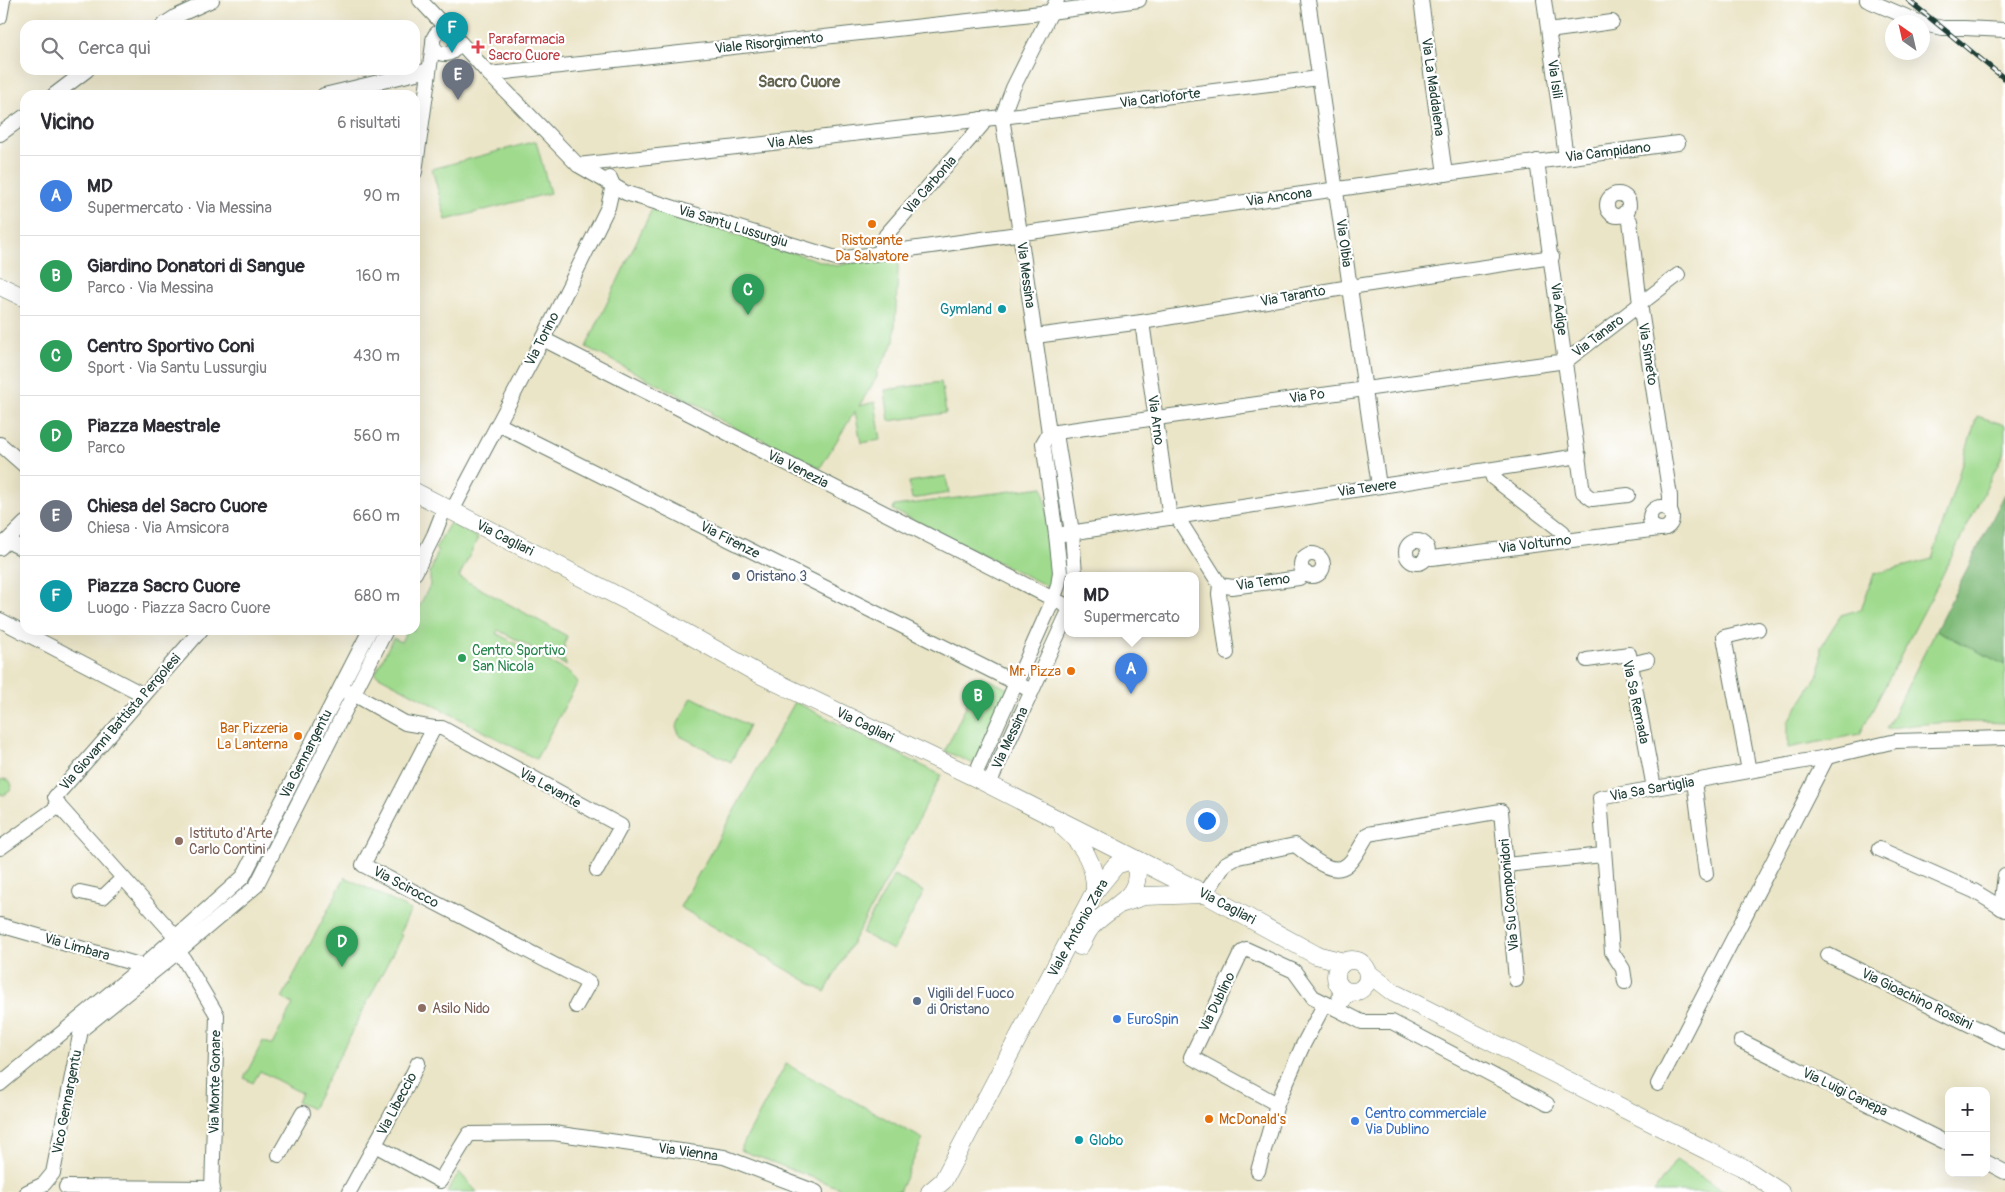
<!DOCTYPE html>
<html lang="it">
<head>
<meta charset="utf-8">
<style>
	:root { --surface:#fff; --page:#f2f2f3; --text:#2b2b33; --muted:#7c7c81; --line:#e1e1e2; --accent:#0f766e }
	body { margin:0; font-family:Pangolin,sans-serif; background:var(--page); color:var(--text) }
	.controls { position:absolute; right:15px; bottom:15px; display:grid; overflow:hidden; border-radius:10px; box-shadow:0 5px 20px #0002 }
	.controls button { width:45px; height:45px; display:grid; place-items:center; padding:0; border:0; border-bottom:1px solid var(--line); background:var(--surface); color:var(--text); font:25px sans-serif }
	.compass { position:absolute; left:1885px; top:15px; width:45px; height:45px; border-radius:50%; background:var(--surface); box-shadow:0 5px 20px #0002; rotate:326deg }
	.you { position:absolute; left:1206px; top:820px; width:18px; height:18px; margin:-12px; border:4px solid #fff; border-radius:50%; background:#1a73e8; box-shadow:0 0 0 8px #1a73e833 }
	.badge { display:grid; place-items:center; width:32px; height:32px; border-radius:50%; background:var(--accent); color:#fff; font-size:16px; font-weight:700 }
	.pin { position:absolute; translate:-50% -41px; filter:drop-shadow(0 1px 2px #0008) }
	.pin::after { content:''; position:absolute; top:26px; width:18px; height:15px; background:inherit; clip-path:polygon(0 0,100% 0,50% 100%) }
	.popup { position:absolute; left:1064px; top:572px; width:135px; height:65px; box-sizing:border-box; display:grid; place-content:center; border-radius:10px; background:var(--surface); filter:drop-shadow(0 1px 4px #0005); font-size:16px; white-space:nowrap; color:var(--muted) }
	.popup b { font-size:19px; color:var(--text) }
	.popup::after { content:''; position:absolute; left:50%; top:100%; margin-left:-10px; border:10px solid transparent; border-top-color:var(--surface) }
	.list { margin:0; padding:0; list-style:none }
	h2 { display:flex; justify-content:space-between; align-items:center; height:65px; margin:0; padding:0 20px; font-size:21px }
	h2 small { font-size:16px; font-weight:400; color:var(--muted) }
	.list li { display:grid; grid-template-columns:32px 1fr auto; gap:15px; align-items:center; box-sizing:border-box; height:80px; padding:0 20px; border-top:1px solid var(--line) }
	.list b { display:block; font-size:19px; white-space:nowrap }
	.list p { margin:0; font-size:16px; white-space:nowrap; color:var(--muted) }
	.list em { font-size:16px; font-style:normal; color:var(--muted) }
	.icon { flex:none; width:28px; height:28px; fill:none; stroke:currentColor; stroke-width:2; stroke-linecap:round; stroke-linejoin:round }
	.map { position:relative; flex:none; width:2005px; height:1192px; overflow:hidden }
	.search { position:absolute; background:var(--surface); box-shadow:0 5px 20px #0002; left:20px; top:20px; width:400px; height:55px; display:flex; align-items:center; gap:12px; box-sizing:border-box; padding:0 18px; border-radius:15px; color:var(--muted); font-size:19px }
	.panel { position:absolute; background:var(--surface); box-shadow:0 5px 20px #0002; left:20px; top:90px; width:400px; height:545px; border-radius:15px }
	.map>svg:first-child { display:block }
	.green { fill:#9fda8d; stroke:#5f8c60 }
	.forest { fill:#7fba78; stroke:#4f7c56 }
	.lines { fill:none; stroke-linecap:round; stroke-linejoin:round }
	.minor-casing { stroke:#667868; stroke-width:16 }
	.major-casing { stroke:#667868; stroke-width:19 }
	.minor { stroke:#fff; stroke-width:14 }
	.major { stroke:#fff; stroke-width:18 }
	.rail-casing { stroke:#1f3d34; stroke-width:5 }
	.rail { stroke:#fff; stroke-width:3; stroke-dasharray:9; stroke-linecap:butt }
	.health-dot { fill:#e0444e; stroke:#fff; stroke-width:2 }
	.food-dot { fill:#e8710a; stroke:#fff; stroke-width:2 }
	.culture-dot { fill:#0f9aa8; stroke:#fff; stroke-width:2 }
	.service-dot { fill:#5c6f8a; stroke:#fff; stroke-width:2 }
	.leisure-dot { fill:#2e9e5b; stroke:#fff; stroke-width:2 }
	.education-dot { fill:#8d6e63; stroke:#fff; stroke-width:2 }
	.shop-dot { fill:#3f7fe0; stroke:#fff; stroke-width:2 }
	.labels { text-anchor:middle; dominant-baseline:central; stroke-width:4.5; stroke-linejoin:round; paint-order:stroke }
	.health-label { font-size:14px; fill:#be3a42; stroke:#fff; text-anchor:start }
	.street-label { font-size:14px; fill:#1f3d34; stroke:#fff }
	.food-label { font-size:14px; fill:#c56008; stroke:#fff; text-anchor:end }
	.culture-label { font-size:14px; fill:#0d838f; stroke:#fff; text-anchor:end }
	.service-label { font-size:14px; fill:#4e5e75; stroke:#fff; text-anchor:start }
	.leisure-label { font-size:14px; fill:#27864d; stroke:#fff; text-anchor:start }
	.education-label { font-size:14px; fill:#785e54; stroke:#fff; text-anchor:start }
	.shop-label { font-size:14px; fill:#366cbe; stroke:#fff; text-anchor:start }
	.quarter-label { font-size:16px; font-weight:bold; fill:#63634f; stroke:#fff }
</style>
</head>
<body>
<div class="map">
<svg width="2005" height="1192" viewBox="0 0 2005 1192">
	<rect width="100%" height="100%" fill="#fff"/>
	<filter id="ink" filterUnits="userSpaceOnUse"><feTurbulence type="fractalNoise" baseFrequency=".02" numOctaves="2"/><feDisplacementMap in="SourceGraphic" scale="10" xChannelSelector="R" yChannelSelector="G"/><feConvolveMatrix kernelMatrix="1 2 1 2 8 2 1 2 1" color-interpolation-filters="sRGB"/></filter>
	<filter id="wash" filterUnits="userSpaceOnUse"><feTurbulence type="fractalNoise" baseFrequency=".0096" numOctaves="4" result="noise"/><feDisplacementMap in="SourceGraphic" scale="20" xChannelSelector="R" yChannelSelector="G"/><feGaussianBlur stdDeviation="1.12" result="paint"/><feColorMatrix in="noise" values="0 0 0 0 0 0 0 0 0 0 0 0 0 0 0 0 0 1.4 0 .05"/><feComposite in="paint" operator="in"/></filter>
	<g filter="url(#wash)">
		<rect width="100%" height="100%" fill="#ebe5c8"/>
		<!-- green -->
		<g class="green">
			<polygon points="536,141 550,193 446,220 432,169"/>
			<polygon points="652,209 836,266 899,253 894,343 877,372 877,377 859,406 875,402 881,440 861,443 855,411 820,468 758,437 756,439 711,415 712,412 586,347"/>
			<polygon points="941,382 946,413 889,421 885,390"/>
			<polygon points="1977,416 2005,425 2005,450 1936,588 1860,734 1788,748 1788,722 1820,672 1821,646 1841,615 1861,609 1874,574 1932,559"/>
			<polygon points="946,476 949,493 912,499 909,482"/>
			<polygon points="1043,487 1056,568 1051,588 893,510 894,506"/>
			<polygon points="450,523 478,538 459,577 567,636 562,656 567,666 498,630 496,633 570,673 578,682 536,759 375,674 393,638 401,642 407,630 415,630 415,615 430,585 430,573 438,551 435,549"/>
			<path d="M1936,630l69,35v58c-38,-2 -82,-1 -119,6z"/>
			<polygon points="980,676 1011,690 976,765 945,751"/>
			<polygon points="692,697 749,726 731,762 680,736 676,727"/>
			<polygon points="795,702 941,775 900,856 825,992 680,907"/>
			<polygon points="5,779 10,781 12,786 10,791 4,795 0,794 0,780"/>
			<polygon points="894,875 924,892 893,950 862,933"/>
			<polygon points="345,877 411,910 399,934 402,935 312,1109 297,1102 301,1093 260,1071 253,1083 244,1078 263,1041 272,1045 293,1004 282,998"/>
			<polygon points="786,1064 923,1139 899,1192 850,1192 740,1150"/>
			<polygon points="1676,1160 1725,1192 1654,1192"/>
			<polygon points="459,1172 477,1192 447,1192"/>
		</g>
		<!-- forest -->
		<polygon class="forest" points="2005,494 2005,665 1936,630"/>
	</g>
	<g filter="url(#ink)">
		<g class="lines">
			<!-- minor casing -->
			<g class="minor-casing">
				<g id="minor">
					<polyline points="420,0 448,30"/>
					<polyline points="1308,0 1379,486"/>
					<polyline points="1421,0 1445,174"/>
					<polyline points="1544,0 1566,157"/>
					<polyline points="1867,0 1919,22"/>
					<polyline points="0,17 3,0"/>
					<polyline points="1922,24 1943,28 1964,28 2005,30"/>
					<polyline points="163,25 177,16 212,0"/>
					<circle cx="445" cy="42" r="12"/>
					<polyline points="1549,31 1612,22"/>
					<polyline points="457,39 489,74 578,165 626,193 839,259 1445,174 1678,143"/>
					<polyline points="489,74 1050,12 1139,0"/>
					<polyline points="54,95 87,70"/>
					<polyline points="324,95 429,70"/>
					<polyline points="1002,117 1013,88 1057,0"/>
					<polyline points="0,134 25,116"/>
					<polyline points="1537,161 1583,492 1592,499 1628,495"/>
					<polyline points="578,165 1002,117 1319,78"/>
					<polyline points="415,172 433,44"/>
					<circle cx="1618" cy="205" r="11"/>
					<polyline points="1624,213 1630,221 1640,304 1670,496 1670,512"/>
					<polyline points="880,252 886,235 982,125 981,119"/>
					<polyline points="1142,322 1170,518"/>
					<polyline points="1035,336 1142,322 1350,287 1552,257"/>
					<polyline points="543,339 1067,606"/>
					<polyline points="498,424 1032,691"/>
					<polyline points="1049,433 1566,361 1678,275"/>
					<polyline points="1049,433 1057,440 1072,532 1075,575"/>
					<polyline points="0,444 25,466"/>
					<polyline points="1490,470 1493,478 1563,532 1565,540"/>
					<circle cx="1661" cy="518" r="11"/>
					<polyline points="452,511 543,339 608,207 613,185 610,178"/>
					<polyline points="1177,517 1220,585 1219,594 1227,653"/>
					<polyline points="1056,535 1579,456"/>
					<polyline points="7,541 25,550"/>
					<circle cx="1417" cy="552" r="11"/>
					<polyline points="0,548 25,523"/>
					<circle cx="1312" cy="565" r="11"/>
					<polyline points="1426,556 1432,558 1659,529"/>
					<polyline points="415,573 434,535 445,507"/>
					<polyline points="1220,585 1232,587 1299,578 1306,573"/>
					<polyline points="0,620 144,695"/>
					<polyline points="1587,660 1629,654 1654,788"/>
					<polyline points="1631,664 1647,660"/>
					<polyline points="341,687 405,723 434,728 363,865 589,983 576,1006"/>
					<polyline points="434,728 442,728 621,826 597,870"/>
					<polyline points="1749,771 1724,637 1758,629"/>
					<polyline points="974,777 1053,600 1058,586 1060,572 1056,535 1043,443 1049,433 1020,233 1002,117"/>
					<polyline points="1694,781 1706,874"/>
					<polyline points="989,784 1067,615"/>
					<polyline points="59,806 176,937 179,951 217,1015 212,1192"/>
					<polyline points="0,848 59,806 55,797 201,630"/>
					<polyline points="1879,849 1974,891 2005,910"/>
					<polyline points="1506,865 1603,855"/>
					<polyline points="80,892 103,897 123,878"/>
					<path d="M1205,894l20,-30 13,-7 57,-12c13,9 37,34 53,19 8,-7 14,-21 20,-30l133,-23 15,169"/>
					<polyline points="2001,908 2005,875"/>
					<polyline points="0,925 143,966 147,970"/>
					<polyline points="1828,955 2005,1042"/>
					<polyline points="1625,982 1623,969 1612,952 1600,798 1827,757 1896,741 2005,738"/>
					<polyline points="1339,1006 1340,986"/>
					<polyline points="1337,1009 1351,992"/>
					<polyline points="81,1030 179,951 256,886 386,630"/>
					<polyline points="1741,1041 1949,1144"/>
					<polyline points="0,1084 143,966 243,877 370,630"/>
					<polyline points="1658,1084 1827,757"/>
					<polyline points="1277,1104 1191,1057 1241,953 1246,949 1294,971 1313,997 1325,1003 1362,1022 1392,1022 1547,1104"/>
					<polyline points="375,1145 440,1181 469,1134 553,1133 724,1157 816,1192"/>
					<polyline points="279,1155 303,1113"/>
					<polyline points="1986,1162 2005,1172"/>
					<polyline points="1258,1171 1277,1104 1302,1047 1325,1003"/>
					<polyline points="66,1187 213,1188"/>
					<polyline points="27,1192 44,1184 53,1173 81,1030"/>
					<polyline points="349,1192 406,1088 418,1063"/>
				</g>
			</g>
			<!-- major casing -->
			<g class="major-casing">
				<g id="major">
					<polyline points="0,286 25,298"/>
					<polyline points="415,492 645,610 757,673 974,777 1205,894 1316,955 1344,962"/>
					<path d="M1063,827c19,16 33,38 32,64"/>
					<polyline points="1123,903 1144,896 1204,894"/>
					<path d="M1080,946c4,-6 7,-15 12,-20 22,-24 53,-26 43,-67"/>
					<circle cx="1352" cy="976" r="16"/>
					<polyline points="1368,973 1394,993 1708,1151 1742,1167 1780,1192"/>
					<polyline points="930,1192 943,1181 1095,891 1116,865 1135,859"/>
				</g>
			</g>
			<!-- minor -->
			<use href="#minor" class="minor"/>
			<!-- major -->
			<use href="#major" class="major"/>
			<!-- rail casing -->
			<g class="rail-casing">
				<polyline id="rail" points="1908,0 2005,79"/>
			</g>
			<!-- rail -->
			<use href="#rail" class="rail"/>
		</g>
	</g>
	<!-- markers -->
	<path class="health-dot" d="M475.5 39.5h5v5h5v5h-5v5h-5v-5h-5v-5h5z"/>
	<g class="food-dot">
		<circle cx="872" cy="224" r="5"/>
		<circle cx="1071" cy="671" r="5"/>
		<circle cx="298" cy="736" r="5"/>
		<circle cx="1209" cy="1119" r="5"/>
	</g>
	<g class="culture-dot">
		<circle cx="1002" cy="309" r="5"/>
		<circle cx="1079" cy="1140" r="5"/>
	</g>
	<g class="service-dot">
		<circle cx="736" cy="576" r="5"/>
		<circle cx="917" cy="1001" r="5"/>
	</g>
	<circle class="leisure-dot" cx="462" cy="658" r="5"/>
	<g class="education-dot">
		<circle cx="179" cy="841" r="5"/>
		<circle cx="422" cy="1008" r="5"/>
	</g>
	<g class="shop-dot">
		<circle cx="1117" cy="1019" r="5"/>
		<circle cx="1355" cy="1121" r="5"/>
	</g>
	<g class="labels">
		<!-- health labels -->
		<g class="health-label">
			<text x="488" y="39">Parafarmacia<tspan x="488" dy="16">Sacro Cuore</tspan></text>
		</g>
		<!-- street labels -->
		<g class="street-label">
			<text transform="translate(769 43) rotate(-6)">Viale Risorgimento</text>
			<text transform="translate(1555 79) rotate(82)">Via Isili</text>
			<text transform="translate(1433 87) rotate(82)">Via La Maddalena</text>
			<text transform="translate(1160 98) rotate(-7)">Via Carloforte</text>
			<text transform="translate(790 141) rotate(-6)">Via Ales</text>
			<text transform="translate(1608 152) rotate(-7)">Via Campidano</text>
			<text transform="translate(930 185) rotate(-49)">Via Carbonia</text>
			<text transform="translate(1279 197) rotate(-8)">Via Ancona</text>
			<text transform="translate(733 226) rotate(17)">Via Santu Lussurgiu</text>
			<text transform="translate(1344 243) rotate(82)">Via Olbia</text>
			<text transform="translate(1026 275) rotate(82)">Via Messina</text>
			<text transform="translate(1293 296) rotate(-10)">Via Taranto</text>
			<text transform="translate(1559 309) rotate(82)">Via Adige</text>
			<text transform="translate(1598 336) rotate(-37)">Via Tanaro</text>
			<text transform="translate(542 339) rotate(-63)">Via Torino</text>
			<text transform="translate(1648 354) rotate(81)">Via Simeto</text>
			<text transform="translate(1307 396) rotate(-8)">Via Po</text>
			<text transform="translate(1156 420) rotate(82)">Via Arno</text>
			<text transform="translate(798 469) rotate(27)">Via Venezia</text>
			<text transform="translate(1367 488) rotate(-8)">Via Tevere</text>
			<text transform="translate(505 538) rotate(27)">Via Cagliari</text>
			<text transform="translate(730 540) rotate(27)">Via Firenze</text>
			<text transform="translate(1535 544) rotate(-7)">Via Volturno</text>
			<text transform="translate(1263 582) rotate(-8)">Via Temo</text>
			<text transform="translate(1636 702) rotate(78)">Via Sa Remada</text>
			<text transform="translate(120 722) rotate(-49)">Via Giovanni Battista Pergolesi</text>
			<text transform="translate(865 725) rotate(26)">Via Cagliari</text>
			<text transform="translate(1010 738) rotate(-65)">Via Messina</text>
			<text transform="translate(306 754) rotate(-63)">Via Gennargentu</text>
			<text transform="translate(550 788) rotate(29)">Via Levante</text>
			<text transform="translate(1652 789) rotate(-10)">Via Sa Sartiglia</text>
			<text transform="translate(406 887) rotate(28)">Via Scirocco</text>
			<text transform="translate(1509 895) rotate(-95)">Via Su Componidori</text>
			<text transform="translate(1227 906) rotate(28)">Via Cagliari</text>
			<text transform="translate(1078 928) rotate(-61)">Viale Antonio Zara</text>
			<text transform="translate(77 947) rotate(16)">Via Limbara</text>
			<text transform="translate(1917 999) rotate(26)">Via Gioachino Rossini</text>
			<text transform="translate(1217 1002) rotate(-64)">Via Dublino</text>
			<text transform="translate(215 1082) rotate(-89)">Via Monte Gonare</text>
			<text transform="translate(1845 1092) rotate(26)">Via Luigi Canepa</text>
			<text transform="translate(67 1102) rotate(-79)">Vico Gennargentu</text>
			<text transform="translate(397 1104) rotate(-62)">Via Libeccio</text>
			<text transform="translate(688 1152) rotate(8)">Via Vienna</text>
		</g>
		<!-- food labels -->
		<g class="food-label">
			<text x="872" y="240" text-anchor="middle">Ristorante<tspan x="872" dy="16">Da Salvatore</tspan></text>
			<text x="1061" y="671">Mr. Pizza</text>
			<text x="288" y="728">Bar Pizzeria<tspan x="288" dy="16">La Lanterna</tspan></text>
			<text x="1219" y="1119" text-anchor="start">McDonald's</text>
		</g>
		<!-- culture labels -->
		<g class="culture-label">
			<text x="992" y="309">Gymland</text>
			<text x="1089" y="1140" text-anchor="start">Globo</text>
		</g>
		<!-- service labels -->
		<g class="service-label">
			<text x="746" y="576">Oristano 3</text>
			<text x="927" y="993">Vigili del Fuoco<tspan x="927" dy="16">di Oristano</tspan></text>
		</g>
		<!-- leisure labels -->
		<g class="leisure-label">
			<text x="472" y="650">Centro Sportivo<tspan x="472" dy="16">San Nicola</tspan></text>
		</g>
		<!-- education labels -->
		<g class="education-label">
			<text x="189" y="833">Istituto d'Arte<tspan x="189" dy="16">Carlo Contini</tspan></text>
			<text x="432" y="1008">Asilo Nido</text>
		</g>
		<!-- shop labels -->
		<g class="shop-label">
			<text x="1127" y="1019">EuroSpin</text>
			<text x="1365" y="1113">Centro commerciale<tspan x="1365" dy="16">Via Dublino</tspan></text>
		</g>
		<!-- quarter labels -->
		<g class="quarter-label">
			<text x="799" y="82">Sacro Cuore</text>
		</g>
	</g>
</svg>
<div class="controls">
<button>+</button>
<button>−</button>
</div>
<svg class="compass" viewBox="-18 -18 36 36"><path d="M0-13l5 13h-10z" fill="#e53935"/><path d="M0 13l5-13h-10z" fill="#7c7c81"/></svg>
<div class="you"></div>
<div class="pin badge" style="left:1131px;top:694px;background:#3f7fe0">A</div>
<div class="popup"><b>MD</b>Supermercato</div>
<div class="pin badge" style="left:978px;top:721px;background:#2e9e5b">B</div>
<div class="pin badge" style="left:748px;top:315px;background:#2e9e5b">C</div>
<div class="pin badge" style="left:342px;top:967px;background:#2e9e5b">D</div>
<div class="pin badge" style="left:458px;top:100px;background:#6b7280">E</div>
<div class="pin badge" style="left:452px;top:53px;background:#0f9aa8">F</div>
<div class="search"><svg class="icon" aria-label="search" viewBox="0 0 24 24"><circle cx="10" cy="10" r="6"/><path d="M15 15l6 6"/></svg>Cerca qui</div>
<section class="panel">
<h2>Vicino<small>6 risultati</small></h2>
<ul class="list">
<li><span class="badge" style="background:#3f7fe0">A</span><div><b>MD</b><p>Supermercato · Via Messina</p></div><em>90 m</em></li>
<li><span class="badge" style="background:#2e9e5b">B</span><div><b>Giardino Donatori di Sangue</b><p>Parco · Via Messina</p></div><em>160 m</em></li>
<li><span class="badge" style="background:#2e9e5b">C</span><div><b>Centro Sportivo Coni</b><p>Sport · Via Santu Lussurgiu</p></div><em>430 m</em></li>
<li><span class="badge" style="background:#2e9e5b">D</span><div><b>Piazza Maestrale</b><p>Parco</p></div><em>560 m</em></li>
<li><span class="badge" style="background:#6b7280">E</span><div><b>Chiesa del Sacro Cuore</b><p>Chiesa · Via Amsicora</p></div><em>660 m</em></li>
<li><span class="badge" style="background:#0f9aa8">F</span><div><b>Piazza Sacro Cuore</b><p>Luogo · Piazza Sacro Cuore</p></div><em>680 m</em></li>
</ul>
</section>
</div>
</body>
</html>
